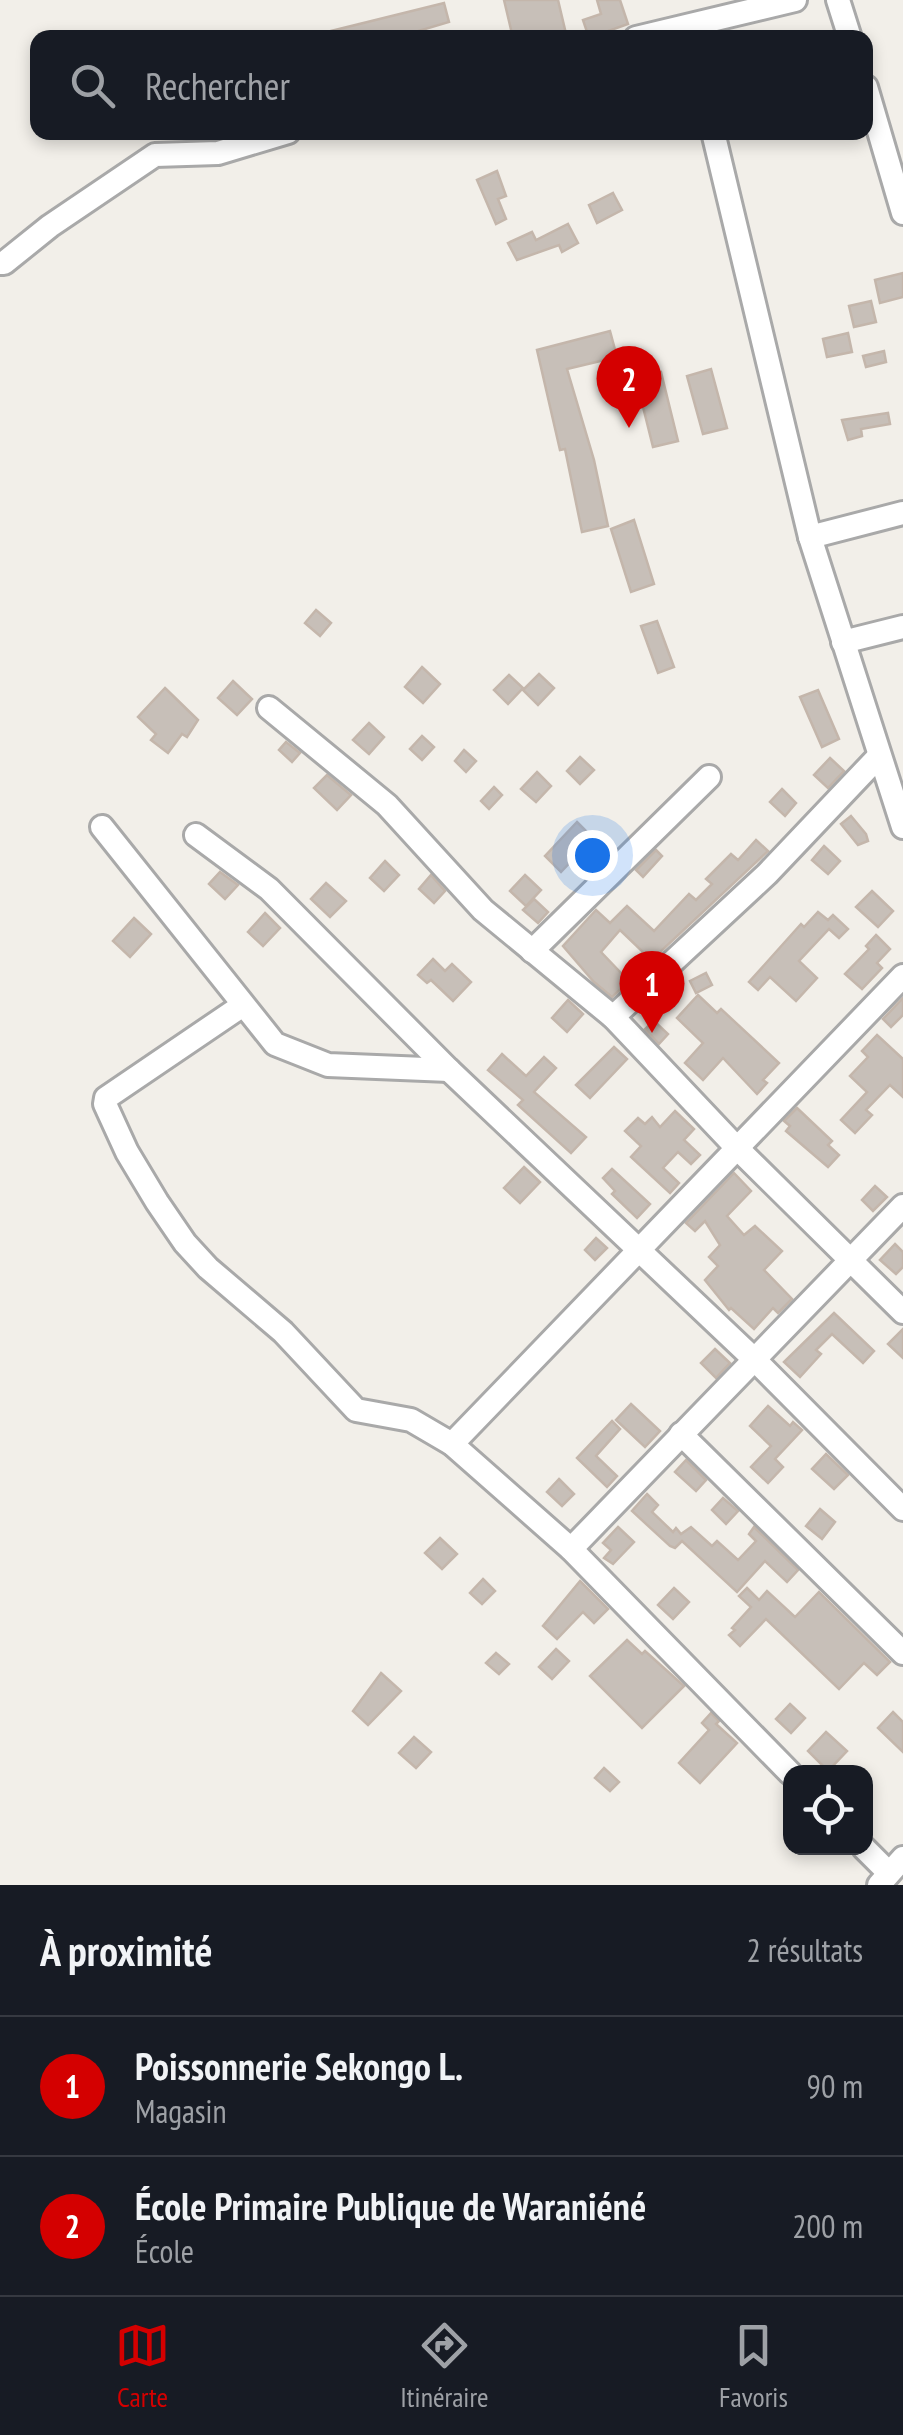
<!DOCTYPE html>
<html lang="fr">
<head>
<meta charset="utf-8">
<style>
	:root { --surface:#171b24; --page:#242831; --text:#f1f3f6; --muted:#9ea1a6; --line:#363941; --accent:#d40000 }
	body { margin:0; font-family:"PT Sans Narrow",sans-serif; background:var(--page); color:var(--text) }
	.controls { position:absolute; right:30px; bottom:30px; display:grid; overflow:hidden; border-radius:20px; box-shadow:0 5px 15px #0003 }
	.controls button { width:90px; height:90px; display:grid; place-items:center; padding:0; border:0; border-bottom:2px solid var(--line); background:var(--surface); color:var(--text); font:50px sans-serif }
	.you { position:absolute; left:592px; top:855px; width:35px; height:35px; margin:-25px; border:8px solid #fff; border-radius:50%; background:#1a73e8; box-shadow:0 0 0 15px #1a73e833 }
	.badge { display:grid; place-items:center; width:65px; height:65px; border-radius:50%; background:var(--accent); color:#fff; font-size:32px; font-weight:700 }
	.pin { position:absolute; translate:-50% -82px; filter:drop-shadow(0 2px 5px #0008) }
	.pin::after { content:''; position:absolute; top:52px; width:35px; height:30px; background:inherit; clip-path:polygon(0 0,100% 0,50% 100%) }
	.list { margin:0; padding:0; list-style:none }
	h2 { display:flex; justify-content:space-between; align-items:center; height:130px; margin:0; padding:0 40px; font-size:42px }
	h2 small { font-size:32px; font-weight:400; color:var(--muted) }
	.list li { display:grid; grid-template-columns:65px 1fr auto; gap:30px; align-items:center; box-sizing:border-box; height:140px; padding:0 40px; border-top:2px solid var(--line) }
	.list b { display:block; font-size:38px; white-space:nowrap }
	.list p { margin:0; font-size:32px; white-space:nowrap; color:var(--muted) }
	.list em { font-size:32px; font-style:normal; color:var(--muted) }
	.icon { flex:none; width:55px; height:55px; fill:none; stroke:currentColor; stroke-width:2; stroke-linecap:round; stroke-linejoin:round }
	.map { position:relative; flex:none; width:903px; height:1885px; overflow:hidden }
	.search { position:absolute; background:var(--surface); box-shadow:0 5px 15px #0003; left:30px; right:30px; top:30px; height:110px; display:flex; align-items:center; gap:25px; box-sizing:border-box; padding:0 35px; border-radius:20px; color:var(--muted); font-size:38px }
	.sheet { height:410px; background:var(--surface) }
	nav { display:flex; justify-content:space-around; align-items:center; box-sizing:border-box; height:140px; border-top:2px solid var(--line); background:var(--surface); font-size:28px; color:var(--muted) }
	nav a { display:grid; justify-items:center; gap:5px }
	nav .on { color:var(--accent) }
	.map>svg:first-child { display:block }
	.building { fill:#c7bfb8; stroke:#c4b6ab; stroke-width:2.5; fill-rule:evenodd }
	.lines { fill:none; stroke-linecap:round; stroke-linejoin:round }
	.minor-casing { stroke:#a9a9a9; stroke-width:28 }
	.minor { stroke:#fff; stroke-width:22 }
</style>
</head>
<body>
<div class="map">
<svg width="903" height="1885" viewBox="0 0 903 1885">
	<rect width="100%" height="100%" fill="#f2efe9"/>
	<!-- building -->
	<g class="building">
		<polygon points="504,0 558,0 567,38 513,38"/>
		<polygon points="597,0 620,0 628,24 589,38 583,20 601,14"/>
		<polygon points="444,3 449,22 395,38 320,38 319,34"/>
		<polygon points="497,171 506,196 498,199 506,219 496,224 477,180"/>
		<polygon points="613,193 622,210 597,223 589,205"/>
		<polygon points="568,224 578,243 562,252 559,245 517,260 508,243 532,232 536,240"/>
		<polygon points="903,273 903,297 880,303 875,280"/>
		<polygon points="871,301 876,322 854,327 849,306"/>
		<polygon points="610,331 617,357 567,369 594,460 608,526 582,532 565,449 560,450 537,350"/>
		<polygon points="848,333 852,352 827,357 823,339"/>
		<polygon points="884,351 886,362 866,367 863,356"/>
		<polygon points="711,369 727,428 703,434 687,376"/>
		<polygon points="661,372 678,441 653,447 636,379"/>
		<polygon points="888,413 890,424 861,429 862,436 848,440 842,420"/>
		<polygon points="634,520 654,584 631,592 611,529"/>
		<polygon points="316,610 331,623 320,636 305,623"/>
		<polygon points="657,621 674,667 658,673 641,626"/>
		<polygon points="422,667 440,684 423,703 405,687"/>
		<polygon points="539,674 554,688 538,705 523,690"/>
		<polygon points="509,675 523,688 508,704 494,690"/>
		<polygon points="233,681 252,699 237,715 218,698"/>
		<polygon points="165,688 198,720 187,737 182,734 168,753 151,740 156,734 138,717"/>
		<polygon points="818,690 839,739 822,747 800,697"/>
		<polygon points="369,723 384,737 369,754 353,740"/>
		<polygon points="422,736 434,747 422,760 410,749"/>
		<polygon points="286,742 300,753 292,762 279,750"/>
		<polygon points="464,750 476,761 466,772 455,761"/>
		<polygon points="580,757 594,770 580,784 567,771"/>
		<polygon points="830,758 844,771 828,788 814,775"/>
		<polygon points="537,772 551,786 536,802 521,789"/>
		<polygon points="327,775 351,795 337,810 314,788"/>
		<polygon points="494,787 502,795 489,809 481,801"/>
		<polygon points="782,789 796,803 785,816 770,802"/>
		<polygon points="851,816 866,834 868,841 858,845 841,824"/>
		<polygon points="577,822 593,838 561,872 545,856"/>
		<path d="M756,840l12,11 -156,146 -18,-15 -31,-36 33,-36 14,13 17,-17 27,25 35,-37 7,6 16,-16 -6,-5 25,-25 7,6zM620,930l23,22 -21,22 -21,-22z"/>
		<polygon points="824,846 840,861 828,874 812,860"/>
		<polygon points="656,850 662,856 643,877 636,870"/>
		<polygon points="385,861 399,875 384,891 370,878"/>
		<polygon points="220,872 238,885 225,899 209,884"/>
		<polygon points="431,875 445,891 434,903 419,889"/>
		<polygon points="525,875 541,890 526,906 510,891"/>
		<polygon points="326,883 346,901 330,917 311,899"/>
		<polygon points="872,891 893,911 878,927 856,907"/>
		<polygon points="534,899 548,912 538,923 523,910"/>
		<polygon points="818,912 828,920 833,915 848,929 839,938 829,929 799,961 817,978 796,1001 770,977 758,990 749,982 801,924 804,927"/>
		<polygon points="265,913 280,928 263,946 248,932"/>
		<polygon points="134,918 151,934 130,957 113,941"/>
		<polygon points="876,935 890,949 877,963 882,968 862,989 845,974 869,949 866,946"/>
		<polygon points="433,959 445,971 452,964 471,982 453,1001 431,980 427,983 418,975"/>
		<polygon points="706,973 712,985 696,993 690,981"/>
		<polygon points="698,995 717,1013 721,1009 779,1063 763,1080 767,1083 757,1094 723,1058 703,1080 685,1063 703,1043 677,1018"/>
		<polygon points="903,998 903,1015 891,1027 883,1019"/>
		<polygon points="568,1000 583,1014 567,1032 552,1018"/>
		<polygon points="654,1021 668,1034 659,1044 645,1029"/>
		<polygon points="877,1035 903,1059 903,1097 890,1085 866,1110 872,1115 855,1133 841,1120 867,1092 850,1076 868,1057 862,1051"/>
		<polygon points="614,1047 627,1059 590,1098 576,1085"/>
		<polygon points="502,1054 526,1076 544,1057 556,1068 534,1092 586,1137 571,1153 518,1105 523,1100 488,1070"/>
		<polygon points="797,1108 832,1141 828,1145 839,1155 828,1167 786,1131 790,1126 784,1121"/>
		<polygon points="675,1111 694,1129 684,1140 700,1155 691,1164 678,1152 663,1168 679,1183 670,1193 631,1157 641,1146 625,1131 638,1118 645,1124 652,1117 660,1127"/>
		<polygon points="524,1167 540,1182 520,1203 504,1188"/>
		<polygon points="612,1169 650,1204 637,1218 612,1194 615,1191 603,1178"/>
		<polygon points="734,1173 751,1191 727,1216 744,1235 755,1226 782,1251 764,1270 792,1299 778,1313 773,1308 754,1329 731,1308 729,1310 705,1280 718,1266 709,1257 720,1245 705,1221 695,1231 686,1223"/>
		<polygon points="875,1186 887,1197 873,1211 862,1200"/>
		<polygon points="596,1238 607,1248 595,1260 585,1250"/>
		<polygon points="895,1244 903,1252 903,1267 896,1274 880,1260"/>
		<polygon points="834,1313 874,1351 863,1363 832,1334 816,1350 821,1354 800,1377 784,1362"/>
		<polygon points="903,1329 903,1358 888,1344"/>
		<polygon points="715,1349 730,1363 716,1378 701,1363"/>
		<polygon points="631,1404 660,1431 645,1447 616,1420"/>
		<polygon points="768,1406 790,1426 793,1422 802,1430 775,1459 783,1467 768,1483 751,1467 771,1446 750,1426"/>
		<polygon points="612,1421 620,1429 596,1456 617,1476 607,1487 577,1458"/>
		<polygon points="826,1454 848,1475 834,1489 812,1469"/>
		<polygon points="686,1460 706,1480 696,1491 675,1472"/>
		<polygon points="559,1479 574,1494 562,1506 547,1492"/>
		<polygon points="647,1494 658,1505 652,1512 673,1532 676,1528 681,1534 691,1527 712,1546 717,1541 738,1560 756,1541 749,1534 754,1527 798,1570 787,1582 765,1561 737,1592 682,1541 675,1548 670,1546 632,1511"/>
		<polygon points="723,1498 738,1511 726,1524 712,1510"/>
		<polygon points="820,1509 835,1522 822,1539 806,1526"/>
		<polygon points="618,1527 634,1542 613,1564 604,1558 611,1550 603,1543"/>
		<polygon points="440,1538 457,1554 442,1569 425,1553"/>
		<polygon points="483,1579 495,1591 482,1604 470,1593"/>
		<polygon points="580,1581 608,1609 594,1623 583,1612 557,1639 543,1626"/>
		<polygon points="674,1588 689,1602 673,1619 658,1605"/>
		<polygon points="747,1588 759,1600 767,1591 795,1617 819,1592 890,1662 877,1675 864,1663 839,1689 766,1619 740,1646 729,1635 735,1630 732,1628 751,1607 739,1596"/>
		<polygon points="627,1640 642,1654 645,1651 684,1686 642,1728 590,1676"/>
		<polygon points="556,1649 569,1661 552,1679 539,1667"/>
		<polygon points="496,1653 509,1664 499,1674 486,1663"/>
		<polygon points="381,1673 401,1691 368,1725 353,1711"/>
		<polygon points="790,1704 805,1718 791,1733 776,1719"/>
		<polygon points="893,1712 903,1722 903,1752 878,1728"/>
		<polygon points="711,1713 719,1721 716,1724 737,1743 700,1783 679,1763 709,1730 702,1723"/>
		<polygon points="826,1732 847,1751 828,1771 808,1751"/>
		<polygon points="414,1737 431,1752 416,1768 399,1753"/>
		<polygon points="604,1768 619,1782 610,1791 595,1778"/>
	</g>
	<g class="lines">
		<!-- minor casing -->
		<g class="minor-casing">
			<g id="minor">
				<polyline points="838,0 850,38"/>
				<polyline points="636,38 795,0"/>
				<polyline points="866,87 903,213"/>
				<polyline points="713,132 810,537 903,827"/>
				<polyline points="0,263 4,263 50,226 155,155 218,153 288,132"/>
				<polyline points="810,537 903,513"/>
				<polyline points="843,642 903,627"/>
				<polyline points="269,708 387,805 483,910 613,1017 736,1147 903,1312"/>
				<polyline points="102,827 275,1044 328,1065 449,1070"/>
				<polyline points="196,835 269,889 449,1070 755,1360 903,1509"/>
				<polyline points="532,951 709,777"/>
				<polyline points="243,1005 106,1098 105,1104 127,1152 157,1202 185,1243 208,1268 283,1332 356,1410 411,1420 452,1444 571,1549 790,1773"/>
				<polyline points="613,1017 767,874 879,756"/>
				<polyline points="681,1434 903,1653"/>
				<polyline points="452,1444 903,976"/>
				<polyline points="571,1549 903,1206"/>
				<polyline points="864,1848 889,1873"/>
				<polyline points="879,1885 903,1858"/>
			</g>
		</g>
		<!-- minor -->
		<use href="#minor" class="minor"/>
	</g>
</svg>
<div class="controls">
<button><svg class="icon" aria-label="locate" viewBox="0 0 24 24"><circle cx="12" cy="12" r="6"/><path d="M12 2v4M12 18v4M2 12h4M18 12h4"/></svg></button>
</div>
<div class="you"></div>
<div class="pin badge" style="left:652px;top:1033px">1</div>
<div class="pin badge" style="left:629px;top:428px">2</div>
<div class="search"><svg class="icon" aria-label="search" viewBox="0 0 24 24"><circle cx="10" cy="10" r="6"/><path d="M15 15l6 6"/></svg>Rechercher</div>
</div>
<section class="sheet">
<h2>À proximité<small>2 résultats</small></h2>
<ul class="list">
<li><span class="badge">1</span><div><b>Poissonnerie Sekongo L.</b><p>Magasin</p></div><em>90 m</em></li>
<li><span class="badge">2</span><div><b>École Primaire Publique de Waraniéné</b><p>École</p></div><em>200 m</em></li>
</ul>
</section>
<nav>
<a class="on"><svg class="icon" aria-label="map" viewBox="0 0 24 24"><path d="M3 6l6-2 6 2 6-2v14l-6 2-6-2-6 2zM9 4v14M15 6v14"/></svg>Carte</a>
<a><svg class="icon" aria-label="directions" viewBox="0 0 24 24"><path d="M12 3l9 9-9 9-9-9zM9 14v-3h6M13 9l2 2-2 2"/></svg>Itinéraire</a>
<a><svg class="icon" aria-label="saved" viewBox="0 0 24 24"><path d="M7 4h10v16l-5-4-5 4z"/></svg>Favoris</a>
</nav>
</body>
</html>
